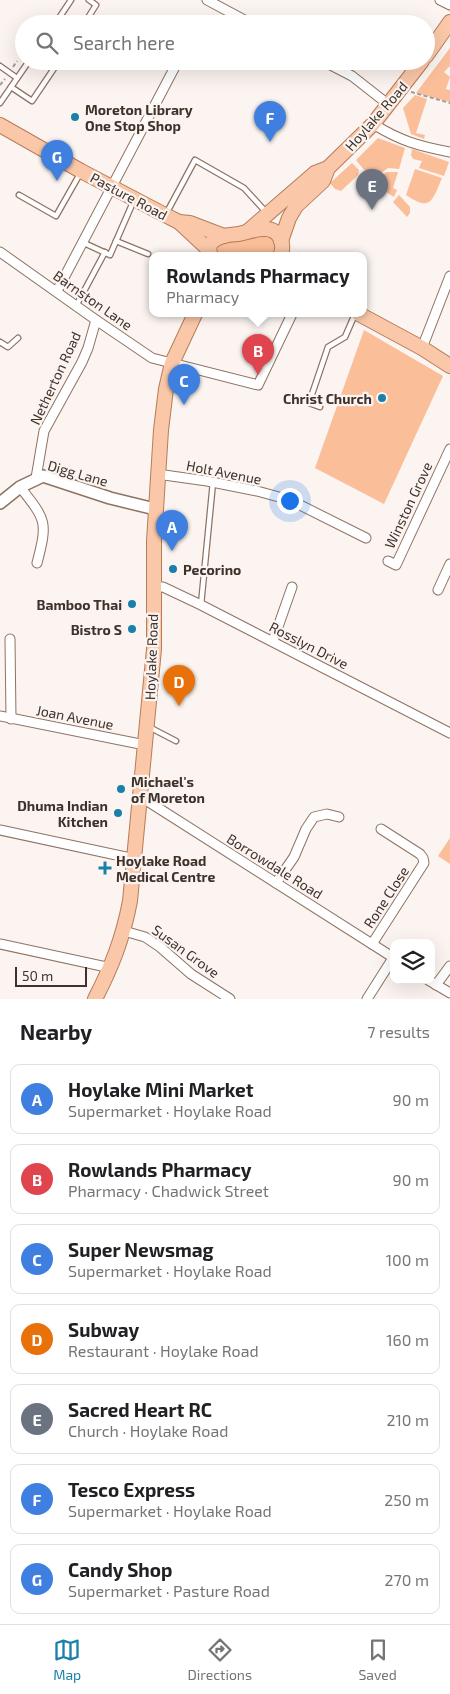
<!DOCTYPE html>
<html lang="en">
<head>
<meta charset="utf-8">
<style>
	:root { --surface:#fff; --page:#f6f6f6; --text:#202124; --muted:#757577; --line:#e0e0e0; --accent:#1a7faa }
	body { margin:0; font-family:"Exo 2",sans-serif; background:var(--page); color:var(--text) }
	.controls { position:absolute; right:15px; bottom:15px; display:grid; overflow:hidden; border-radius:10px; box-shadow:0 5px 20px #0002 }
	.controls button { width:45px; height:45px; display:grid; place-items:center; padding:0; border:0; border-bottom:1px solid var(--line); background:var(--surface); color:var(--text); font:25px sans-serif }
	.scale { position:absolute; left:15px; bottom:12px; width:72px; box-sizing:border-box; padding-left:5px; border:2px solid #3f322b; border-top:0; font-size:14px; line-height:18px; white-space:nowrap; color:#3f322b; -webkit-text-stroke:4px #fbf4f0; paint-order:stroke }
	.you { position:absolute; left:289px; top:500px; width:18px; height:18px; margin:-12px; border:4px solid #fff; border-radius:50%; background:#1a73e8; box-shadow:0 0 0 8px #1a73e833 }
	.badge { display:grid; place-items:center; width:32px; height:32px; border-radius:50%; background:var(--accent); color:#fff; font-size:16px; font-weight:700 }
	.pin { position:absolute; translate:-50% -41px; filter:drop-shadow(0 1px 2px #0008) }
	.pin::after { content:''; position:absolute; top:26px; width:18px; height:15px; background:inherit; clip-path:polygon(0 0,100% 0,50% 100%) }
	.popup { position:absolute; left:149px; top:252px; width:218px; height:65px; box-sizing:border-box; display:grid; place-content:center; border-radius:10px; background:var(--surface); filter:drop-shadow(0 1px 4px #0005); font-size:16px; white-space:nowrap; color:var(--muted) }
	.popup b { font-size:19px; color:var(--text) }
	.popup::after { content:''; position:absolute; left:50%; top:100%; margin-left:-10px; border:10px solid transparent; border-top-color:var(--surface) }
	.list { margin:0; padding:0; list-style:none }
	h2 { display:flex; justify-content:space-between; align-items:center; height:65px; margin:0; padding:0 20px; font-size:21px }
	h2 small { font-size:16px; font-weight:400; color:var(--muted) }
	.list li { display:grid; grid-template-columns:32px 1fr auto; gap:15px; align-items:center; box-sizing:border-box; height:70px; margin:0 10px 10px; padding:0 10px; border:1px solid var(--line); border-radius:10px }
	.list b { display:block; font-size:19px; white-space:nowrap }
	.list p { margin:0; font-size:16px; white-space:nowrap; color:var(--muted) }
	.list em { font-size:16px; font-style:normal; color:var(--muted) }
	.icon { flex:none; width:28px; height:28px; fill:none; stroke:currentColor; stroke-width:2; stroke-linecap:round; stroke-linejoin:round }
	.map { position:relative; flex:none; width:450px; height:999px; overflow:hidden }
	.search { position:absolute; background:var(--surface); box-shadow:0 5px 20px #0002; left:15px; right:15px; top:15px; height:55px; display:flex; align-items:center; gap:12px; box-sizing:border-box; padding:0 18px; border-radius:28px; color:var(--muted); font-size:19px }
	.sheet { height:625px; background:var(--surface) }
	nav { display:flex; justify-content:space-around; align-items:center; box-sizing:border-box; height:70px; border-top:1px solid var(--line); background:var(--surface); font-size:14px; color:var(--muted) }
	nav a { display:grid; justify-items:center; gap:2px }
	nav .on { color:var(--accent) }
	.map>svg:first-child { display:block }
	.green { fill:#fabe99 }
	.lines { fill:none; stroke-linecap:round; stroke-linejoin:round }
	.service-casing { stroke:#8f7362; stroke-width:7 }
	.minor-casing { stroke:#8f7362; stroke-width:11 }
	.tertiary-casing { stroke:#8f7362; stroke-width:14 }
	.primary-casing { stroke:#b67c58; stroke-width:16 }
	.path { stroke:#a69c97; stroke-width:2; stroke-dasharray:4 2.5; stroke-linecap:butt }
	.service { stroke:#fff; stroke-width:4.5 }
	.minor { stroke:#fff; stroke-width:9 }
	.tertiary { stroke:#fff; stroke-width:11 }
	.primary { stroke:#fac8a9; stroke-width:14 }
	.poi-dot { fill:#1a7faa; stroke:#fbf4f0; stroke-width:2 }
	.labels { text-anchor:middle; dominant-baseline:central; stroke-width:4.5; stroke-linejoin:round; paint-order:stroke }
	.poi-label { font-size:14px; font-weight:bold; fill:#3f322b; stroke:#fbf4f0; text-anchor:start }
	.street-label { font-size:14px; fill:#3f322b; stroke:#fbf4f0 }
</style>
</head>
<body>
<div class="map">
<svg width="450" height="999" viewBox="0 0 450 999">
	<rect width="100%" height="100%" fill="#fbf4f0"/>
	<!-- green -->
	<g class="green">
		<polygon points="450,48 450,66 444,72 450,77 446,89 450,90 450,102 416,93"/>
		<polygon points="415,95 427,99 416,133 425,135 424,139 411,134 403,108"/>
		<polygon points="378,138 405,148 399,169 388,168 374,178 370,177 356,160"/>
		<polygon points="412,149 449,162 444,176 419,168 422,161 413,159 411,155"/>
		<polygon points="352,163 359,170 358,175 341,191 335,189 330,183"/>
		<path d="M415,169l27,9c-10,23 -11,34 -36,17z"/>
		<polygon points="387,172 398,172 393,188 397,190 394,197 378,187 382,175"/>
		<polygon points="399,195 410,207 410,213 407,217 393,202"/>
		<polygon points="269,236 275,242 275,253 271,256 223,256 217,252 218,246 223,242"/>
		<polygon points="364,330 443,376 384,504 315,468"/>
		<polygon points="450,838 450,864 438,856"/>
	</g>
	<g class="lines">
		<!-- service casing -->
		<g class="service-casing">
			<g id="service">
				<polyline points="55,24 71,0"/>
				<polyline points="84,24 96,5 89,0"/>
				<polyline points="0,66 17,78"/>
				<polyline points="11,87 32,101 59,61"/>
				<polyline points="0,103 29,61"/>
				<polyline points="19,195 56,216 81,172"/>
				<polyline points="166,214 195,160 244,188 266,212"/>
				<polyline points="116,241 148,254"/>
				<polyline points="84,243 110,255 134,200"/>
				<polyline points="76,306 105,252"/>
				<polyline points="0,342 8,347 18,338"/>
				<polyline points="320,407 309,403 328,347 345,337 355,314"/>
				<polyline points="201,605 213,482"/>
				<polyline points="149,727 176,741"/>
			</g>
		</g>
		<!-- minor casing -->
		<g class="minor-casing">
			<g id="minor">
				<polyline points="207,0 252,24"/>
				<polyline points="440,0 450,5"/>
				<polyline points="323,61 352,76 389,105"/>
				<path d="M373,124c28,17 45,22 77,28"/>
				<polyline points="0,252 96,320 152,358 258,385 292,314"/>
				<polyline points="57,291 178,61"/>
				<polyline points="422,348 450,276"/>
				<polyline points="157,474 207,481 257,491 290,500 366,538"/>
				<polyline points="36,478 44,431 82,362 88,348 96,320"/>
				<path d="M20,487c26,33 28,34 17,76"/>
				<polyline points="388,561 396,565 450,449"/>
				<polyline points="153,587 163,587 201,605 450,733"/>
				<polyline points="438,590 450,564"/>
				<polyline points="10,639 11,719"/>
				<polyline points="273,641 292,587"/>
				<polyline points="0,716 145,745"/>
				<polyline points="141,797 394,958"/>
				<polyline points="0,830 135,859"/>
				<polyline points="276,883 294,857 306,829 314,817 327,814 339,817"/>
				<polyline points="124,931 145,937 160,947 191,974 230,999"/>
				<polyline points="0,944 111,968"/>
				<polyline points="372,944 424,863 423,858 420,854 381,829"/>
				<polyline points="428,980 450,993"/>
				<polyline points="436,985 450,966"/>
				<polyline points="367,999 393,958"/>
			</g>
		</g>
		<!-- tertiary casing -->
		<g class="tertiary-casing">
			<polyline id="tertiary" points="0,503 20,487 43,476 110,498 155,509"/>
		</g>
		<!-- primary casing -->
		<g class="primary-casing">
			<g id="primary">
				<polyline points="426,56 450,22"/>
				<polyline points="0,125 81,171 165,215 179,222 190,223 224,236"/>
				<polyline points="179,222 209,250"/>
				<polyline points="248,231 315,173 328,168"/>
				<polyline points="281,241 289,218 296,206 323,181 328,168 373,124 422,61"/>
				<path d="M211,256c-2,-5 -3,-10 1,-14 7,-7 17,-7 26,-8 12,-2 35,-12 42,4 3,6 3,12 0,18"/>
				<polyline points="359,314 422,348 450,366"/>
				<path d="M95,999c17,-33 28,-61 35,-98l24,-252v-108l7,-111 5,-41 6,-26 23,-49"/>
			</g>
		</g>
		<!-- path -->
		<g class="path">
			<polyline points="13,67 17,61"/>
			<polyline points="0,85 5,79"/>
			<polyline points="411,92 450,103"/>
		</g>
		<!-- service -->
		<use href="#service" class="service"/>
		<!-- minor -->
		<use href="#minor" class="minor"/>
		<!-- tertiary -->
		<use href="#tertiary" class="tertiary"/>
		<!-- primary -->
		<use href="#primary" class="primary"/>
	</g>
	<!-- markers -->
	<g class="poi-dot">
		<circle cx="75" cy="117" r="5"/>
		<circle cx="382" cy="398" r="5"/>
		<circle cx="173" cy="569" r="5"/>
		<circle cx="132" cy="604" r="5"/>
		<circle cx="132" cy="629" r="5"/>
		<circle cx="121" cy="789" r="5"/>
		<circle cx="118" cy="813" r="5"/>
		<path d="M102.5 860.5h5v5h5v5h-5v5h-5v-5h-5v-5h5z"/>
	</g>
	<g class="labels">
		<!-- poi labels -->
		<g class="poi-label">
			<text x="85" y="109">Moreton Library<tspan x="85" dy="16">One Stop Shop</tspan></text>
			<text x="372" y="398" text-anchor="end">Christ Church</text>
			<text x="183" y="569">Pecorino</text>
			<text x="122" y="604" text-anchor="end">Bamboo Thai</text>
			<text x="122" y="629" text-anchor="end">Bistro S</text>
			<text x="131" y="781">Michael's<tspan x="131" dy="16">of Moreton</tspan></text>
			<text x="108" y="805" text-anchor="end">Dhuma Indian<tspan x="108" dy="16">Kitchen</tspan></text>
			<text x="116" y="860">Hoylake Road<tspan x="116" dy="16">Medical Centre</tspan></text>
		</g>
		<!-- street labels -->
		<g class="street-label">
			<text transform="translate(376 116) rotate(-49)">Hoylake Road</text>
			<text transform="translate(129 196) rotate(28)">Pasture Road</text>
			<text transform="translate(93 300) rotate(35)">Barnston Lane</text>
			<text transform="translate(55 378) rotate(-65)">Netherton Road</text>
			<text transform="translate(224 472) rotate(11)">Holt Avenue</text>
			<text transform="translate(78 473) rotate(16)">Digg Lane</text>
			<text transform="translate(408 505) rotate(-65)">Winston Grove</text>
			<text transform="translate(309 645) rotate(27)">Rosslyn Drive</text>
			<text transform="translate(151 657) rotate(-88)">Hoylake Road</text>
			<text transform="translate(75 717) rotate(11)">Joan Avenue</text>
			<text transform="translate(275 866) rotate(32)">Borrowdale Road</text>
			<text transform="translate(386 897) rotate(-57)">Rone Close</text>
			<text transform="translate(186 951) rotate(36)">Susan Grove</text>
		</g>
	</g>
</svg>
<div class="controls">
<button><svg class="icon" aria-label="layers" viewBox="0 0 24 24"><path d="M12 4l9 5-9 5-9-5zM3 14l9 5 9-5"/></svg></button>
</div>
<div class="scale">50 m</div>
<div class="you"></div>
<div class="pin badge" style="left:172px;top:551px;background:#3f7fe0">A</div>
<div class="pin badge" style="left:258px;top:375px;background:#e0444e">B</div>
<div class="popup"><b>Rowlands Pharmacy</b>Pharmacy</div>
<div class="pin badge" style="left:184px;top:405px;background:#3f7fe0">C</div>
<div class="pin badge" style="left:179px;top:706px;background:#e8710a">D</div>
<div class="pin badge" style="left:372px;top:210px;background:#6b7280">E</div>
<div class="pin badge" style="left:270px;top:142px;background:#3f7fe0">F</div>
<div class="pin badge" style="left:57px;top:181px;background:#3f7fe0">G</div>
<div class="search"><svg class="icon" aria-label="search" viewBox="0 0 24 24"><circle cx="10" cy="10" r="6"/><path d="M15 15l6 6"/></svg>Search here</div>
</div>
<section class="sheet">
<h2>Nearby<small>7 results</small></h2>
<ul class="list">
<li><span class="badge" style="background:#3f7fe0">A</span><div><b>Hoylake Mini Market</b><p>Supermarket · Hoylake Road</p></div><em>90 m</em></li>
<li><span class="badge" style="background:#e0444e">B</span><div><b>Rowlands Pharmacy</b><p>Pharmacy · Chadwick Street</p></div><em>90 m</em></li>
<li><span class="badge" style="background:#3f7fe0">C</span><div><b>Super Newsmag</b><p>Supermarket · Hoylake Road</p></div><em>100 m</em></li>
<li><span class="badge" style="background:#e8710a">D</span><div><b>Subway</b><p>Restaurant · Hoylake Road</p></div><em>160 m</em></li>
<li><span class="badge" style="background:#6b7280">E</span><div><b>Sacred Heart RC</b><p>Church · Hoylake Road</p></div><em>210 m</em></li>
<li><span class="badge" style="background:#3f7fe0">F</span><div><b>Tesco Express</b><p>Supermarket · Hoylake Road</p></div><em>250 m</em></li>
<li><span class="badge" style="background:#3f7fe0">G</span><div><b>Candy Shop</b><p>Supermarket · Pasture Road</p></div><em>270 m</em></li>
</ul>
</section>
<nav>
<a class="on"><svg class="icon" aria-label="map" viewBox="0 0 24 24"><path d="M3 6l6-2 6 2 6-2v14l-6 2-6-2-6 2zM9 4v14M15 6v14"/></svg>Map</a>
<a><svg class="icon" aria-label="directions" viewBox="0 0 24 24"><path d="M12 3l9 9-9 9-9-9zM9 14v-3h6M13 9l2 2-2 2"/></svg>Directions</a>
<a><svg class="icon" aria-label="saved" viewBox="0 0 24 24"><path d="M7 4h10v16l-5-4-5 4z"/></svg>Saved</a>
</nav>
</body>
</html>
